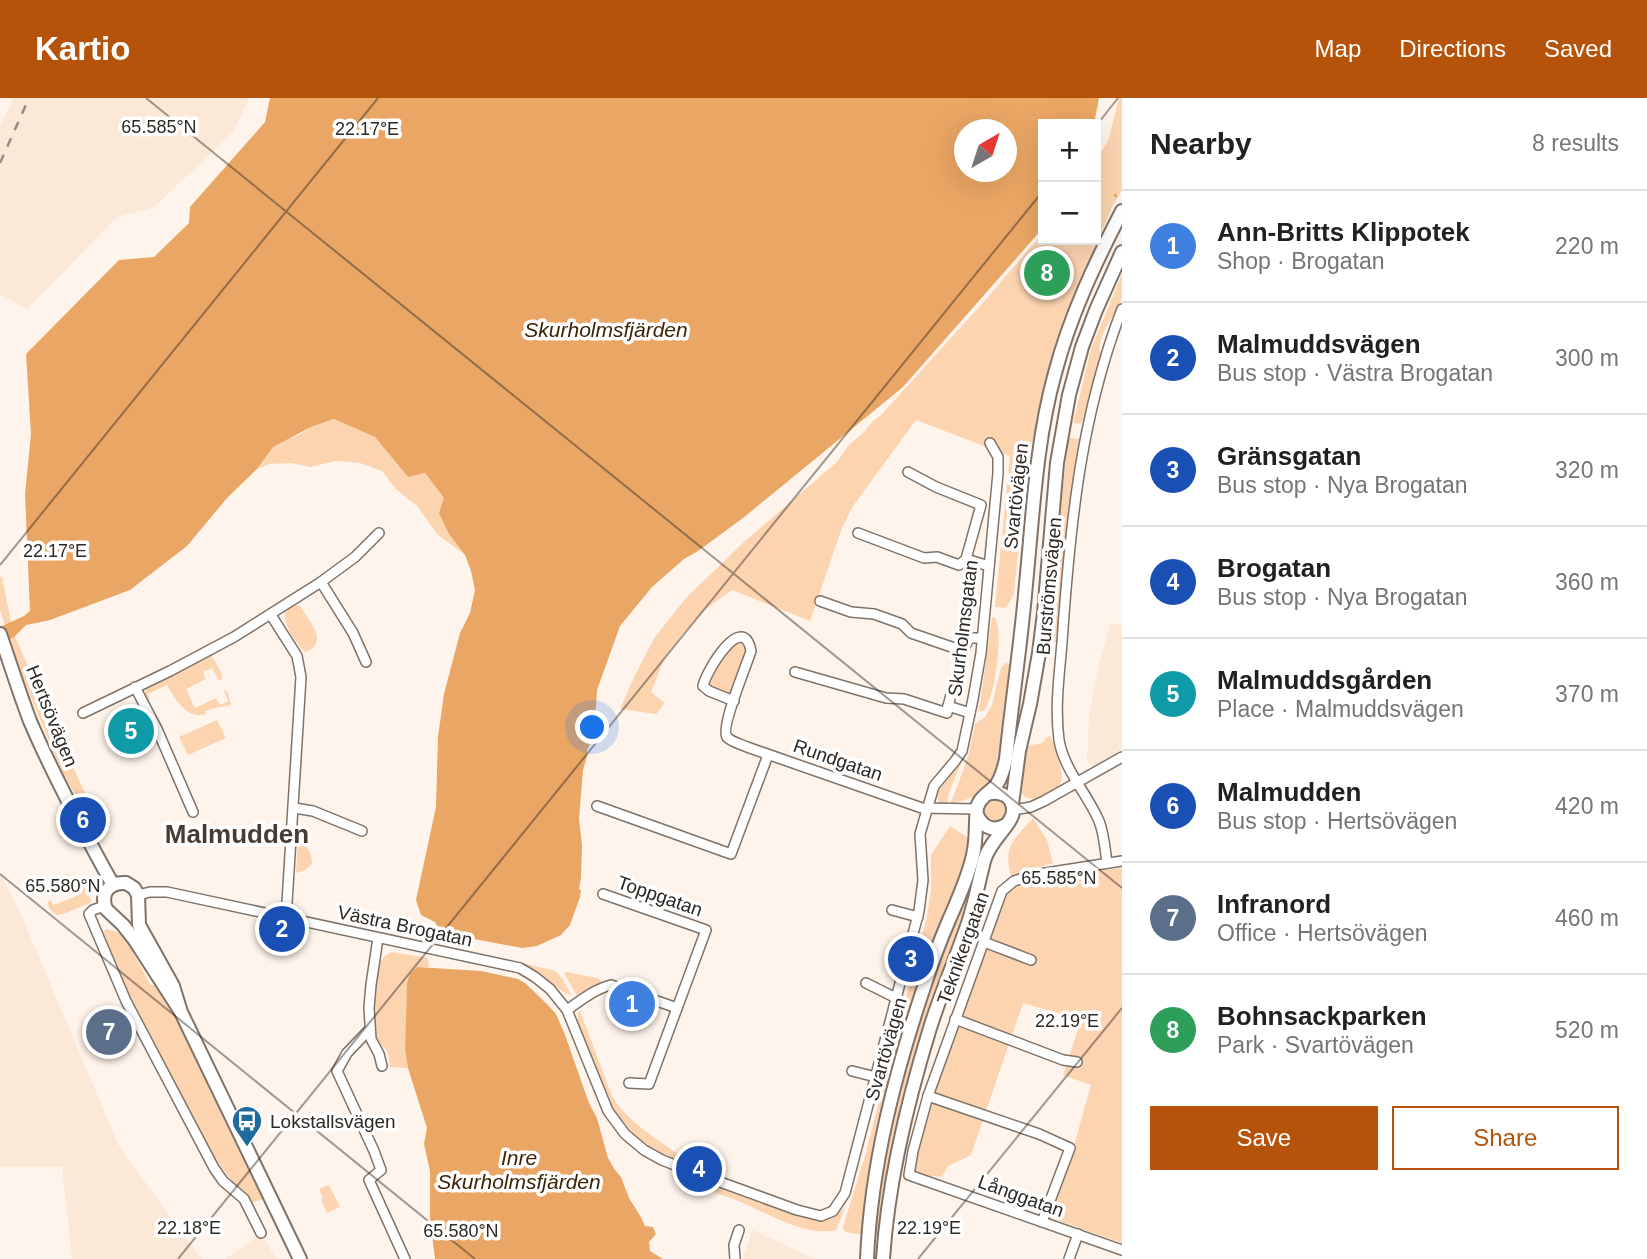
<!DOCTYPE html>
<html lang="en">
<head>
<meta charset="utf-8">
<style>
	:root { --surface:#fff; --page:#f6f6f6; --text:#202124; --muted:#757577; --line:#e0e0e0; --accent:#b45309 }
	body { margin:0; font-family:Helvetica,sans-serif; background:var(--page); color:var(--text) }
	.controls { position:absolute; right:21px; top:21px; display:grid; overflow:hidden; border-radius:0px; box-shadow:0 7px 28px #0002 }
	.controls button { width:63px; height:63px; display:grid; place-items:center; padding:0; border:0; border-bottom:2px solid var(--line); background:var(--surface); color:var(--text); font:35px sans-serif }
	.compass { position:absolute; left:954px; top:21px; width:63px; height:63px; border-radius:50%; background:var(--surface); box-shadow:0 7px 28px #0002; rotate:39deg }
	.you { position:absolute; left:593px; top:630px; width:24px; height:24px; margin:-18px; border:5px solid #fff; border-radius:50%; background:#1a73e8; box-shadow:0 0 0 10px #1a73e833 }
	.badge { display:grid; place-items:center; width:46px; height:46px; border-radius:50%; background:var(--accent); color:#fff; font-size:23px; font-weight:700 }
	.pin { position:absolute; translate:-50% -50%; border:4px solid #fff; box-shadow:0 2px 7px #0006 }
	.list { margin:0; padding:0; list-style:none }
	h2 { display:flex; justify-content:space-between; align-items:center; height:91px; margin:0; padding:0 28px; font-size:30px }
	h2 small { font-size:23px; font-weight:400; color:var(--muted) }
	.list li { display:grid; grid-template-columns:46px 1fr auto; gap:21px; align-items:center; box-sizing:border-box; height:112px; padding:0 28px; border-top:2px solid var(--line) }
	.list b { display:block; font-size:26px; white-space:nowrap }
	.list p { margin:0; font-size:23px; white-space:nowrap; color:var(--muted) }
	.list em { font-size:23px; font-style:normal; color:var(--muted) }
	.actions { display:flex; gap:14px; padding:21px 28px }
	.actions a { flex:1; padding:16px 0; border:2px solid var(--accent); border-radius:0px; text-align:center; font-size:24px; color:var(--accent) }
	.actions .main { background:var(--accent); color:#fff }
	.map { position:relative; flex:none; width:1122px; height:1161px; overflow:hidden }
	header { display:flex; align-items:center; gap:42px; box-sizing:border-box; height:98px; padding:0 35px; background:var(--accent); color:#fff }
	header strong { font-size:33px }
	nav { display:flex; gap:38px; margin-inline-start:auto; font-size:24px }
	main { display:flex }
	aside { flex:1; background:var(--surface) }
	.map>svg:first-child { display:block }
	.built { fill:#fbe8d7 }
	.green { fill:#fcd4b0 }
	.water { fill:#eaa664; fill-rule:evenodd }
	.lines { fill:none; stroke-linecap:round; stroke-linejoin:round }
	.stream { stroke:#eaa664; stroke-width:2.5 }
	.minor-casing { stroke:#7f7369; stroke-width:12 }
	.secondary-casing { stroke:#7f7369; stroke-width:16 }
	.minor { stroke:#fff; stroke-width:9 }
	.secondary { stroke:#fff; stroke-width:12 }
	.rail { stroke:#948d86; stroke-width:2.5; stroke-dasharray:9 9; stroke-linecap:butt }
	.ticks { fill:none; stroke:#2d2924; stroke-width:2; stroke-opacity:0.45 }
	.labels { text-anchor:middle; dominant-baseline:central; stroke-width:7; stroke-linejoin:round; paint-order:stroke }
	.street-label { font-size:19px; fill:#2d2924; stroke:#fff }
	.poi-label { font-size:19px; fill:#2d2924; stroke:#fff; text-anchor:start }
	.water-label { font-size:21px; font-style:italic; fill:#3e2306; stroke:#fff }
	.district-label { font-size:26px; font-weight:bold; fill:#473c33; stroke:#fff }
	.ticks-label { font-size:18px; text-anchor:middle; fill:#2d2924; stroke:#fff; stroke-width:7; stroke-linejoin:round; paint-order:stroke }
</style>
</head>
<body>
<header>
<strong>Kartio</strong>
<nav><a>Map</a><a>Directions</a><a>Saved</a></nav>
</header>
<main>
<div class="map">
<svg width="1122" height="1161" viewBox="0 0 1122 1161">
	<rect width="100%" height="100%" fill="#fff4eb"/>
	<!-- built -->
	<g class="built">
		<polygon points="13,0 249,0 233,34 154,109 117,119 27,211 0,196 0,29"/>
		<polygon points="1111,524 1122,528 1122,651 1094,668 1087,663 1089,618 1099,565"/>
		<polygon points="0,775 19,812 119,1048 176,1127 202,1161 72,1161 62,1069 0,1069"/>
		<polygon points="752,1132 815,1161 743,1161"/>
		<polygon points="261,1135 276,1161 226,1161"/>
	</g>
	<!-- green -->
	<g class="green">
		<polygon points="1119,0 1122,0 1122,92 1113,107 1059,236 1027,364 1014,496 1006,510 995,509 1010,358 916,322 853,408 842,430 810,523 732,492 706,511 682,537 665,559 651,594 665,605 656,616 620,611 635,577 655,539 686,500 745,443 837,364 849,347 863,335 872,324 881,317 980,208 1043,135 1043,142 1096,142 1096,61 1108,43"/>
		<path d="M1122,176c0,7 0,16 0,23 -5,20 -27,36 -21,58l-19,67 -3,2 -6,-1 18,-74z"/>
		<polygon points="335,321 375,339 408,379 425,375 444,400 449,436 465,457 437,436 418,409 396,391 382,373 360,365 336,363 310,369 292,365 269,366 257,371 273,349 282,343 299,337 311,329"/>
		<polygon points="1069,340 1079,341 1063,467 1057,543 1049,545 1063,386"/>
		<polygon points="0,479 2,479 13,534 95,718 92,719 87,712 85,712 63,676 21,576 0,512"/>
		<path d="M296,507l5,2c9,16 29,36 4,45 -9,-9 -21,-26 -20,-39l7,-7z"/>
		<path d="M992,519l3,1c9,16 0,78 -11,93h-4l-2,-3 2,-4z"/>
		<polygon points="733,541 751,548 734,603 704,587"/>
		<path d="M211,557l12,21 -2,4 -2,1 -7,-13 -9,4 3,7 -20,10 9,19 21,-10 4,7 8,-4 -4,-10 1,-1 3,3 3,12c-6,2 -17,2 -22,5 -7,3 -1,5 -10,5 -15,0 -26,-19 -32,-30l-19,9 2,6 -3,-1 -4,-5 4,-5z"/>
		<path d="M1006,565l4,1c-1,13 -4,26 -5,39 -3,43 3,93 -54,100l17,-46 7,-33 10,-7 7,-12 9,-38z"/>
		<polygon points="217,622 226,640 188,657 179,639"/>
		<path d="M1050,637c4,10 12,33 12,43 0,13 -30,28 -39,17 -8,-10 1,-37 4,-49l15,-3z"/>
		<polygon points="963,661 949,694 947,706 939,704 937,698 943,684"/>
		<circle cx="995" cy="712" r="12"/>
		<path d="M1033,720l14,22 6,23 -42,13c-8,-31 3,-36 22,-58z"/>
		<polygon points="950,728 970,741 966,767 937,837 863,1137 845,1134 843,1129 865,1058 927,819 931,791 931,757"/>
		<polygon points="299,738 301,738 311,757 312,766 305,772 296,775 298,739"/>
		<path d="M980,743l7,2 -15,51 -57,160 -13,45 -9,44 -13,93h-5c7,-73 22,-144 43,-214 19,-61 41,-121 62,-181z"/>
		<path d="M1122,770v375l-74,-26 25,-68 18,-64 -28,-10 18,-55 -58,-17 -52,152 -23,11 -6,11 -32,-3c29,-96 60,-191 98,-284l35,-13z"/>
		<path d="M65,771l6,10 12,5 9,18 -26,11 -9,2c-6,-3 -10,-8 -9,-14l3,-1 2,5 22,-8z"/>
		<polygon points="107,831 120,835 127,843 150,886 158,889 168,901 266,1100 248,1106 212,1056 123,884 103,833"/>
		<path d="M392,854l36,6 1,9h-12l-10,16 -2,66 3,19 -18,-1 -2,-15 -13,-14c2,-19 -4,-65 8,-80 1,-2 7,-5 9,-6z"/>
		<path d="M514,863l41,10 7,7 10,18c-12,-4 -20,-14 -30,-21 -8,-6 -19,-9 -28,-14z"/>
		<polygon points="565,874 598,880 602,884 577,898 564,875"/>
		<path d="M580,913l32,85c14,26 53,48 77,66v3c-79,-29 -83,-69 -111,-141v-10z"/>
		<path d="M695,1085l19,6 5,-1 97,33 13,-1 16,-12 -9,22c-30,8 -72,-19 -100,-30 -13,-5 -29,-9 -41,-17z"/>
		<polygon points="329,1087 340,1109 327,1115 321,1102 323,1100 319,1091"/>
	</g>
	<!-- water -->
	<g class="water">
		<path d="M270,0h829l-5,26h-51v104l-140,159 -160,131 -45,33 -14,8 -32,28 -32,39 -23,64 -3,46 -7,14v6l-4,14 -4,49 3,26 -1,33 -2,11 2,1 -1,7 -10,28 -9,10 -24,11 -15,2 -69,-13 -15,-7 -3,-6 -14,-7 -5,-15 20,-93 2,-70 6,-43 16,-61 10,-20 5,-23 -4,-19 -6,-16 -16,-21 -10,-21 5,-15 -19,-25 -17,4 -33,-40 -41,-18 -23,8 -38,20 -16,22 -29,28 -41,49 -57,44 -80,30 -24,5 -12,12 -14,6v-16l24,-11 6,-5 -5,-117 6,-60 -5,-80 93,-94 35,-3 35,-34 1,-16 75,-85zM964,32h42v42h-42z"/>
		<polygon points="417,869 481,873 518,881 525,885 547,906 556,916 565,937 589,1005 597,1020 608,1060 615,1072 621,1079 629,1100 642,1121 645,1128 653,1129 656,1136 649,1144 650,1153 663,1161 435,1161 430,1120 430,1073 424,1046 427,1030 408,970 405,951 407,885 410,876"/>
	</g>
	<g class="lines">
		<!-- stream -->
		<polyline class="stream" points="1115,97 1116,98"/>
		<!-- minor casing -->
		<g class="minor-casing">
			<g id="minor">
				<polyline points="908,374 936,389 981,407 966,461"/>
				<polyline points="858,435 924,460 937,459 959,467 966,461 989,468"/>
				<polyline points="321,484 355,459 379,435"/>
				<polyline points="820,503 851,514 874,516 902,526 911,535 963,553 969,540 982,540"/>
				<polyline points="271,517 297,558 301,579 286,821"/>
				<polyline points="963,553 948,608 970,615"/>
				<polyline points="795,574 886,600 904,601 947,615 948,608"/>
				<polyline points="135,589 157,631 193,714"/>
				<path d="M734,603l-25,-10 -6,-5c3,-15 40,-76 48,-35 -4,13 -31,77 -24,86 4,5 14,7 20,10l175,61 55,1"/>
				<polyline points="83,615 170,573 234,539 321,484 353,535 366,564"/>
				<polyline points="597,708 731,756 768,657"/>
				<polyline points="294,710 313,713 362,733"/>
				<polyline points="1013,712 1031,709 1044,703 1122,659"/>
				<polyline points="1122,763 1033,777 1014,783 1002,793 928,998 913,1053 909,1077 1122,1152"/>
				<path d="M1107,765c-2,-14 -3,-30 -8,-42 -12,-28 -35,-51 -40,-81 -5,-38 2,-75 4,-112 8,-111 19,-215 59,-319"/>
				<polyline points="603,796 706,832 649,986 629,985"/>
				<polyline points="138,797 150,794 167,794 520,870 535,879 550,891 567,912 608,1013 625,1036 644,1052 662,1062 690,1073 797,1112 821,1118 833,1113 845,1095 919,813 923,782 920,736 934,688 955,663 962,653 973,601 981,555 998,375 998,359 990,345"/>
				<polyline points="104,808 93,812 89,816 126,903 214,1070 223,1083 244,1101 261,1135"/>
				<polyline points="892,812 918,819"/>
				<polyline points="378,840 371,887 369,910 371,941 379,956 382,968"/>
				<polyline points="984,844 1031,862"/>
				<polyline points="866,885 896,900"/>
				<path d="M567,912c14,-10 28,-21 44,-25l66,23"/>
				<polyline points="955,921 1063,962 1077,964"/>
				<polyline points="370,931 347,955 337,973 374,1053 381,1072 369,1082 405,1161"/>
				<polyline points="852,973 876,979"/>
				<polyline points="928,998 1039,1036 1070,1050 1042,1124"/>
				<polyline points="735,1161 734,1147 739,1132"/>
				<polyline points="1069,1161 1078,1136"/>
			</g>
		</g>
		<!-- secondary casing -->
		<g class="secondary-casing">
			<g id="secondary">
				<path d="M0,536c10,29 19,58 30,87 24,56 53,110 83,164"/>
				<polyline points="1012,706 1019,653 1030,606 1039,555 1044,515 1057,365 1069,297 1082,249 1096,212 1122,154"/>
				<path d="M977,717c6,13 17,17 29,10"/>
				<path d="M181,914l-8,-26 -34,-61 -1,-30 -4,-7 -8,-5c-17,-1 -26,10 -20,26l17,16 11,14 47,73 119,247"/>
				<path d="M867,1161c4,-94 28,-186 58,-275 7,-22 15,-43 24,-64 9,-21 19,-42 24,-65 4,-16 2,-32 4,-47 2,-11 14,-16 20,-24 5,-8 7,-16 9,-25 6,-58 15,-116 20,-175 7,-70 10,-143 29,-211 15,-57 40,-110 67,-162"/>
				<path d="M883,1161c5,-78 24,-156 47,-231 11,-35 26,-70 38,-105 7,-21 11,-42 16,-62 5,-20 29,-37 29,-50 1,-15 -14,-21 -26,-17"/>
			</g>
		</g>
		<!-- minor -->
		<use href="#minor" class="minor"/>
		<!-- secondary -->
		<use href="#secondary" class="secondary"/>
		<!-- rail -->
		<polyline class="rail" points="0,65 29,0"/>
	</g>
	<!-- ticks -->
	<path class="ticks" d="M146,0l976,790M1096,28l22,-28M0,467l378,-467M0,776l475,385M178,1161l865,-1068M918,1161l204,-251"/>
	<!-- icons -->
	<defs>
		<g id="bus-pin" transform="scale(1.575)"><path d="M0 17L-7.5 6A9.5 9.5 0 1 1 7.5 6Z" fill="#206b9e" stroke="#fff"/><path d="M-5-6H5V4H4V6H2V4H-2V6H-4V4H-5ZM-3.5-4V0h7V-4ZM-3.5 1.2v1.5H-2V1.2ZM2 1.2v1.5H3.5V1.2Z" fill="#fff"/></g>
	</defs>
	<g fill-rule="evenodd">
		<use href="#bus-pin" x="247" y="1023"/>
	</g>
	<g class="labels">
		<!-- street labels -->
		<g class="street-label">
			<text transform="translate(1016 398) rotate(-84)">Svartövägen</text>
			<text transform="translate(1049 488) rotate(-85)">Burströmsvägen</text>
			<text transform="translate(963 530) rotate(-83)">Skurholmsgatan</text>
			<text transform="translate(52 618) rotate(68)">Hertsövägen</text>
			<text transform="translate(838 662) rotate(19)">Rundgatan</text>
			<text transform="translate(660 798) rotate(19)">Toppgatan</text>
			<text transform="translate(405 828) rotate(12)">Västra Brogatan</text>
			<text transform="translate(963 850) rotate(-70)">Teknikergatan</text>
			<text transform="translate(886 951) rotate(-74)">Svartövägen</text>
			<text transform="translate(1021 1098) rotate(20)">Långgatan</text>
		</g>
		<!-- poi labels -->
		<g class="poi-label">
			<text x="270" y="1023">Lokstallsvägen</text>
		</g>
		<!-- water labels -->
		<g class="water-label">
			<text x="606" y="231">Skurholmsfjärden</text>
			<text x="519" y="1059">Inre<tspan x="519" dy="24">Skurholmsfjärden</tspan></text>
		</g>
		<!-- district labels -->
		<g class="district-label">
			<text x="237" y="736">Malmudden</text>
		</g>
	</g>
	<g class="ticks-label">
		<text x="159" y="35">65.585°N</text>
		<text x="367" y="37">22.17°E</text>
		<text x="55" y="459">22.17°E</text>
		<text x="1059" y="786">65.585°N</text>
		<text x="63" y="794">65.580°N</text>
		<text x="1067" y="929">22.19°E</text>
		<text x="189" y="1136">22.18°E</text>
		<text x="929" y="1136">22.19°E</text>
		<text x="461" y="1139">65.580°N</text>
	</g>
</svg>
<div class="controls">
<button>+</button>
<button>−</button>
</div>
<svg class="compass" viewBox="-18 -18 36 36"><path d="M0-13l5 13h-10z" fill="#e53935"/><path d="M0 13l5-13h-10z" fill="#757577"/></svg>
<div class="you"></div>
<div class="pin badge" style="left:632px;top:906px;background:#3f7fe0">1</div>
<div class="pin badge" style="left:282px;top:831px;background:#1a4fb4">2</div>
<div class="pin badge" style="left:911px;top:861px;background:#1a4fb4">3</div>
<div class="pin badge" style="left:699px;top:1071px;background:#1a4fb4">4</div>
<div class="pin badge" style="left:131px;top:633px;background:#0f9aa8">5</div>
<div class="pin badge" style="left:83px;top:722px;background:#1a4fb4">6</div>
<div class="pin badge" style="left:109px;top:934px;background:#5c6f8a">7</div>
<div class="pin badge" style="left:1047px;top:175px;background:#2e9e5b">8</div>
</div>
<aside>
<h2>Nearby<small>8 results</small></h2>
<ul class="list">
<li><span class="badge" style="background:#3f7fe0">1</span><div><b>Ann-Britts Klippotek</b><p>Shop · Brogatan</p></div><em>220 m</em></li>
<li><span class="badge" style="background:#1a4fb4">2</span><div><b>Malmuddsvägen</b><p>Bus stop · Västra Brogatan</p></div><em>300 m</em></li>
<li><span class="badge" style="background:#1a4fb4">3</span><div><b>Gränsgatan</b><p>Bus stop · Nya Brogatan</p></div><em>320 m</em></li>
<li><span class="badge" style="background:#1a4fb4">4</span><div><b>Brogatan</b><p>Bus stop · Nya Brogatan</p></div><em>360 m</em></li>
<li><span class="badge" style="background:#0f9aa8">5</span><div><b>Malmuddsgården</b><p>Place · Malmuddsvägen</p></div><em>370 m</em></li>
<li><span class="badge" style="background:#1a4fb4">6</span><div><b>Malmudden</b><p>Bus stop · Hertsövägen</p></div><em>420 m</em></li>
<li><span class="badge" style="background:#5c6f8a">7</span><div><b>Infranord</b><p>Office · Hertsövägen</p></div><em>460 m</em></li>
<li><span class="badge" style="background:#2e9e5b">8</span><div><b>Bohnsackparken</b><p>Park · Svartövägen</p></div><em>520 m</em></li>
</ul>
<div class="actions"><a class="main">Save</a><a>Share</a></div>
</aside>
</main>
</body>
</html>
